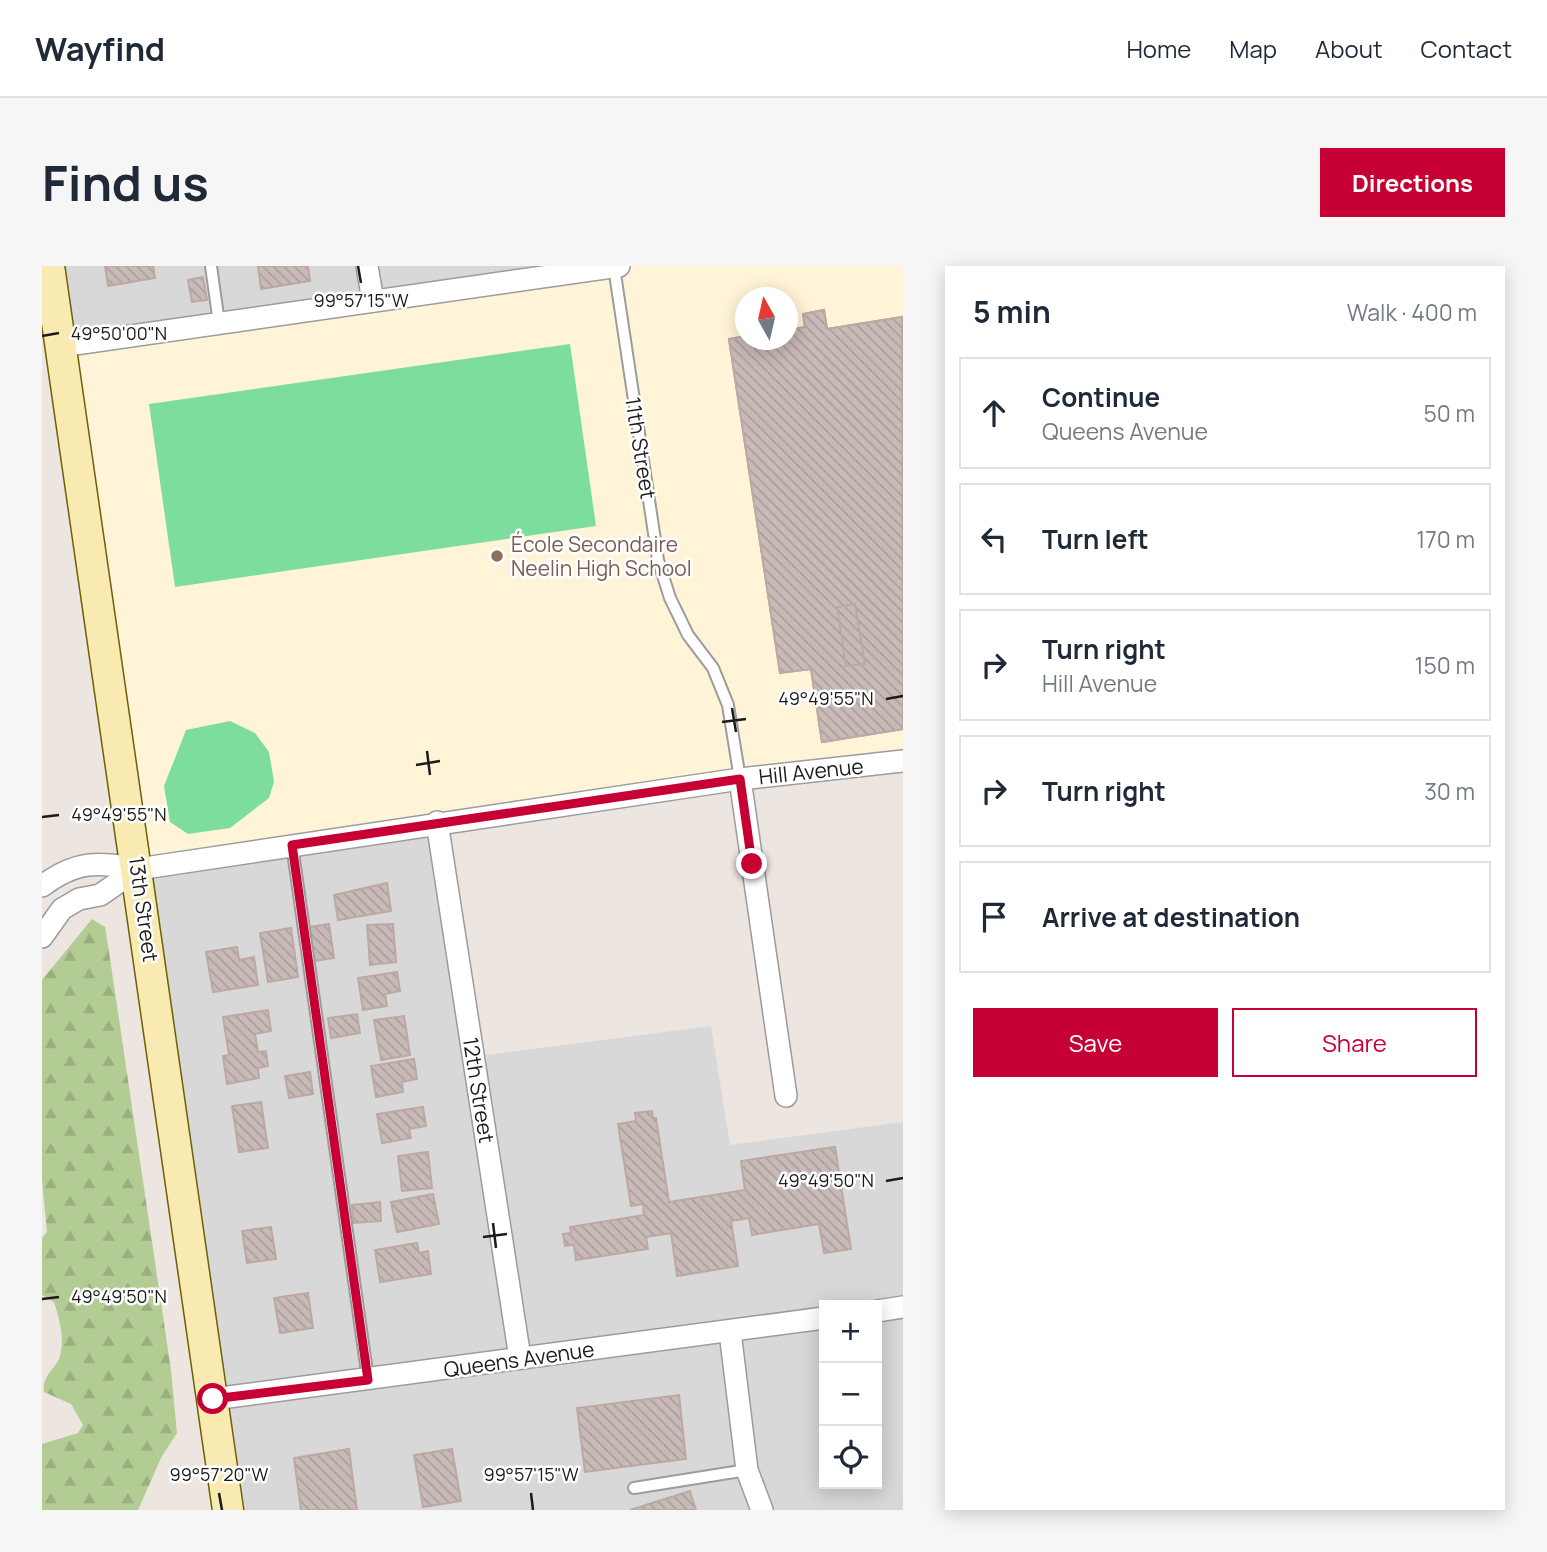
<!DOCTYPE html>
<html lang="en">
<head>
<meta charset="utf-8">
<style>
	:root { --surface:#fff; --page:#f6f6f7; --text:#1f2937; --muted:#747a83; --line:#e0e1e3; --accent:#c60034 }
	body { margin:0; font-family:Manrope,sans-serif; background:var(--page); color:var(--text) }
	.controls { position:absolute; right:21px; bottom:21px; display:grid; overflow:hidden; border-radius:0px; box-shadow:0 4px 18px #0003 }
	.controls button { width:63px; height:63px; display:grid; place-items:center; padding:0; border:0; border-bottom:2px solid var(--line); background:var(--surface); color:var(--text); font:35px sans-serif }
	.compass { position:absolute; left:693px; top:21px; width:63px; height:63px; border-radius:50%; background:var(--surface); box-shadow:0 4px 18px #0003; rotate:352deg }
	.stop { position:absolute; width:21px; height:21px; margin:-16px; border:5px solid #c60034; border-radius:50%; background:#fff }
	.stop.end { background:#c60034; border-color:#fff; box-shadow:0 2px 7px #0008 }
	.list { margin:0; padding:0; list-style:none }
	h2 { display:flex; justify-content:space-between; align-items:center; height:91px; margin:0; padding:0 28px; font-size:30px }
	h2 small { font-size:23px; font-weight:400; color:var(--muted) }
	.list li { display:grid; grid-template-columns:46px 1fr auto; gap:21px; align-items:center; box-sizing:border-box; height:112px; margin:0 14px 14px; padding:0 14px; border:2px solid var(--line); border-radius:0px }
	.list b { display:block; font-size:26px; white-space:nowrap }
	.list p { margin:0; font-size:23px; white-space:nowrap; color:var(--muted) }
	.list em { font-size:23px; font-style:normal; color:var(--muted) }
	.actions { display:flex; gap:14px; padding:21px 28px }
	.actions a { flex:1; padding:16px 0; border:2px solid var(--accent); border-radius:0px; text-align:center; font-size:24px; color:var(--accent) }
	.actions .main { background:var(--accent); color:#fff }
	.icon { flex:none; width:38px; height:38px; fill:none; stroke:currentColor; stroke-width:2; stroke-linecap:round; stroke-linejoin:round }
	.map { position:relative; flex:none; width:861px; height:1244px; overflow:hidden; border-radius:0px }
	header { display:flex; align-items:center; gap:42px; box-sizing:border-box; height:98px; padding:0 35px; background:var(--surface); border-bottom:2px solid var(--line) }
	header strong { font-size:33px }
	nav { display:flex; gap:38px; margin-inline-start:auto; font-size:24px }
	.intro { display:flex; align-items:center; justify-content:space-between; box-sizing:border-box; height:168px; padding:0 42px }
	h1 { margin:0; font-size:49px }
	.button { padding:18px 32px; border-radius:0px; background:var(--accent); color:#fff; font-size:24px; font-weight:700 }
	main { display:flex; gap:42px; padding:0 42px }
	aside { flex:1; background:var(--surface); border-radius:0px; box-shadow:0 4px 18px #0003 }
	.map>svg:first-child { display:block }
	.residential { fill:#d9d8d8; fill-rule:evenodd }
	.education { fill:#fff4d7; fill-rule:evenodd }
	.forest { fill:url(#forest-firs) }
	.pitch { fill:#7ddd9f }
	.building { fill:url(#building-back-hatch); stroke:#bea8a3; stroke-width:2; fill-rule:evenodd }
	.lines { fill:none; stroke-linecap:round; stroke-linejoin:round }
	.lane-casing { stroke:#9c9c9c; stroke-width:14 }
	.street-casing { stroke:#9c9c9c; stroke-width:24 }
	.secondary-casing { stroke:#6f5f04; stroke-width:33 }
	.lane { stroke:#fff; stroke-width:10 }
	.street { stroke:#fff; stroke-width:21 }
	.secondary { stroke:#f9eab2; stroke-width:30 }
	.route { stroke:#c60034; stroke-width:9 }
	.ticks { fill:none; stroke:#1b1b1b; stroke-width:2.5 }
	.education-dot { fill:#8d6e63; stroke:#fff; stroke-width:2.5 }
	.labels { text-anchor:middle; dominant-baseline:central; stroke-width:5; stroke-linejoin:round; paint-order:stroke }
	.street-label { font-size:21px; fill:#1b1b1b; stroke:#fff }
	.education-label { font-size:21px; fill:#785e54; stroke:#fff; text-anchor:start }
	.ticks-label { font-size:18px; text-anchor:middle; fill:#1b1b1b; stroke:#fff; stroke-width:5; stroke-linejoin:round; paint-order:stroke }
</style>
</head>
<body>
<header>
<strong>Wayfind</strong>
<nav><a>Home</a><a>Map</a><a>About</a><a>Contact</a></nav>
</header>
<div class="intro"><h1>Find us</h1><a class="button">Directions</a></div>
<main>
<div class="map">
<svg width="861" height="1244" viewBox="0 0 861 1244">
	<defs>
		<pattern id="forest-firs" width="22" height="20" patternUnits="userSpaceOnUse" patternTransform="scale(1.75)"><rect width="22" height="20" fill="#b3cc94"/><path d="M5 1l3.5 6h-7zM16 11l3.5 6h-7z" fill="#99af7f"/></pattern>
		<pattern id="building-back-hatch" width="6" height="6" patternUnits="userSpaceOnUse" patternTransform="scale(1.75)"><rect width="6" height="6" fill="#c8bab7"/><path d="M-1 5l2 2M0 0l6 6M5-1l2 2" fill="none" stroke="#ab9f9d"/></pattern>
	</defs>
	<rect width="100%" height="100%" fill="#ede5e0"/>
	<!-- residential -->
	<g class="residential">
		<polygon points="6,0 577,0 17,80"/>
		<path d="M396,557l34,234 239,-31 19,119 173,-23v388h-675l-91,-642zM782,1039h53v179h-53z"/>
	</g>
	<!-- education -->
	<path class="education" d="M577,0h284v499l-765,104 -77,-523zM704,32h42v42h-42z"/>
	<!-- forest -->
	<path class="forest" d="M50,653l13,8 3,18 63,425 6,63 -15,23 -24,54h-96v-66l36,-11 5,-8 -12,-21 -27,-12c-2,-19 14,-23 17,-40 3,-17 -2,-34 -7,-50l-12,-7v-57l5,-6 -5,-52v-200z"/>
	<!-- pitch -->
	<g class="pitch">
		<polygon points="528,78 554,260 133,321 107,138"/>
		<polygon points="188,455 213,467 227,486 232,516 227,532 188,562 146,568 128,556 122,520 144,464"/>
	</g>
	<!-- building -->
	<g class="building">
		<polygon points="63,0 111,0 113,12 66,20"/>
		<polygon points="216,0 266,0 268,15 219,23"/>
		<polygon points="161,11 165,34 150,36 146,14"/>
		<path d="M782,44l3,19 75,-12 1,412 -81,13 -11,-73 -31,4 -51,-334 17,-3v4h42v-10l17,-3 -2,-13zM803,134l19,142 -34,4 -22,-140zM813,338l10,60 -19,2 -9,-59z"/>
		<polygon points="782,44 785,63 860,51 861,463 780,476 769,403 738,407 687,73 704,70 704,74 746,74 746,64 763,61 761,48"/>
		<polygon points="813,338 823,398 804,400 795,341"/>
		<polygon points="345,617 349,645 296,654 292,629"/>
		<polygon points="287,658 292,692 272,695 267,661"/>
		<polygon points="351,658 354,696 328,699 325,659"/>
		<polygon points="249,662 256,711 226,716 218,667"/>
		<polygon points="195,681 197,694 212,691 216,719 171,726 164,686"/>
		<polygon points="355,706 358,725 343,728 345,740 321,744 316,712"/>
		<polygon points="226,744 229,765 213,768 216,786 224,785 226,800 216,802 217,812 185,818 181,790 187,789 181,751"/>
		<polygon points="315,748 318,767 289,772 286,752"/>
		<polygon points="362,750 368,789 339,794 332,754"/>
		<polygon points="372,793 375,813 360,816 361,826 334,831 329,800"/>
		<polygon points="268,806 271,828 247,832 243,810"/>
		<polygon points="219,836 226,882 197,886 190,840"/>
		<polygon points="381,841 384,860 367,863 369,872 340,877 335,848"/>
		<polygon points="610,845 611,852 614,852 627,936 703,924 699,895 793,881 809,983 782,987 777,958 710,969 707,952 689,955 696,1000 635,1010 629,967 604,971 606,983 534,994 532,979 523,980 521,968 529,967 528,961 602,949 601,938 589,940 576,858 594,855 593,847"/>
		<polygon points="386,886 390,922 360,925 356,890"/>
		<polygon points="391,928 397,958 355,966 349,936"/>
		<polygon points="338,936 339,955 311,957 310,939"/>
		<polygon points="229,961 234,993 205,997 200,965"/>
		<polygon points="375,977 377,987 386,985 389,1008 338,1016 333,984"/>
		<polygon points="266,1027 271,1062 238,1067 232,1032"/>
		<polygon points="637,1129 644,1193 543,1206 535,1142"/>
		<polygon points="307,1183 315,1244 259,1244 252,1192"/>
		<polygon points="410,1183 419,1235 381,1241 372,1189"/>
		<polygon points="648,1225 654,1244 588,1244"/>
	</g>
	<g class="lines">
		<!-- lane casing -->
		<g class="lane-casing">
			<g id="lane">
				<polyline points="169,0 177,57"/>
				<polyline points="572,1 616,294 628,332 646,369 671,402 686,439 698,513"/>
				<polyline points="250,579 326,1113"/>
				<polyline points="592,1222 705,1204"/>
			</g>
		</g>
		<!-- street casing -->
		<g class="street-casing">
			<g id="street">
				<polyline points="325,0 331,35"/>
				<polyline points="19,80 577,0"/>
				<polyline points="698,513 744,830"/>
				<polyline points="395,556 478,1092"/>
				<path d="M0,620c35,-26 55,-24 96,-17l602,-90 163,-18"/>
				<polyline points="0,671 20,643 37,633 58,629 96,603"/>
				<polyline points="835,1045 861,1041"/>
				<polyline points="688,1066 705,1204 720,1244"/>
				<polyline points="171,1133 782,1052"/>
			</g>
		</g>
		<!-- secondary casing -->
		<g class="secondary-casing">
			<polyline id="secondary" points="7,0 186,1244"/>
		</g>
		<!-- lane -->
		<use href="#lane" class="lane"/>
		<!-- street -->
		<use href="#street" class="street"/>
		<!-- secondary -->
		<use href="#secondary" class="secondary"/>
	</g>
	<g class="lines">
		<!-- route -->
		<polyline class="route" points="171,1133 326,1114 250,579 698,513 710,598"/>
	</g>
	<!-- ticks -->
	<path class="ticks" d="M316,0l3,17M0,70l17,-3M844,433l17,-3M690,442l4,24M680,456l24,-3M385,485l3,24M374,499l24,-4M0,551l17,-2M844,915l17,-3M451,957l3,25M441,971l24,-3M0,1033l17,-2M177,1227l3,17M489,1227l2,17"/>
	<!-- markers -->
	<circle class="education-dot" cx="455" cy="290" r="7"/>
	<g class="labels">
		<!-- street labels -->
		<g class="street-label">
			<text transform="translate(599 182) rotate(81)">11th Street</text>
			<text transform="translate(769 505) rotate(-6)">Hill Avenue</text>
			<text transform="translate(102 643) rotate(82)">13th Street</text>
			<text transform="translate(437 824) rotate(81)">12th Street</text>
			<text transform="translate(477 1093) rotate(-8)">Queens Avenue</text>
		</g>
		<!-- education labels -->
		<g class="education-label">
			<text x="469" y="278">École Secondaire<tspan x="469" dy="24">Neelin High School</tspan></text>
		</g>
	</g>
	<g class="ticks-label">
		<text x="319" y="41">99°57'15"W</text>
		<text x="77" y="74">49°50'00"N</text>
		<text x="784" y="439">49°49'55"N</text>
		<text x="77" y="555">49°49'55"N</text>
		<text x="784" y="921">49°49'50"N</text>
		<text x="77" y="1037">49°49'50"N</text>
		<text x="177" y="1215">99°57'20"W</text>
		<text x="489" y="1215">99°57'15"W</text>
	</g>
</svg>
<div class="controls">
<button>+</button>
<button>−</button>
<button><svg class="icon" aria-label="locate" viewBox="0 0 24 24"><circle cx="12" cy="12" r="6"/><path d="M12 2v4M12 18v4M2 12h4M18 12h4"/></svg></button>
</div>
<svg class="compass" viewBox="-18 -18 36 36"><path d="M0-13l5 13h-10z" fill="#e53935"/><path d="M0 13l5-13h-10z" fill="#747a83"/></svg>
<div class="stop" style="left:171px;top:1133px"></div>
<div class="stop end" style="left:710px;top:598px"></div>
</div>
<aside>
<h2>5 min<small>Walk · 400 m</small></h2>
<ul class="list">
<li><svg class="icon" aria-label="ahead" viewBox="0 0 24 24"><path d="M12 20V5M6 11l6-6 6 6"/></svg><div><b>Continue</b><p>Queens Avenue</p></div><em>50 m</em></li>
<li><svg class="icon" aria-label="left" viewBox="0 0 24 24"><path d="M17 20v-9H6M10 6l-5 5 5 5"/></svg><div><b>Turn left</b></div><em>170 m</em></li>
<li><svg class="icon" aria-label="right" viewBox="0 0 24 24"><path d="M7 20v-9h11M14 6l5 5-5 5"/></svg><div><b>Turn right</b><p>Hill Avenue</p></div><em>150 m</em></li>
<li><svg class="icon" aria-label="right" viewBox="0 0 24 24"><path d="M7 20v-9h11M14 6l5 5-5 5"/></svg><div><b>Turn right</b></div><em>30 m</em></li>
<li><svg class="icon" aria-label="arrive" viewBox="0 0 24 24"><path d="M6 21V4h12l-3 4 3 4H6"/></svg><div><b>Arrive at destination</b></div></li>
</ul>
<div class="actions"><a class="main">Save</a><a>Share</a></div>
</aside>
</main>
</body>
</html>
